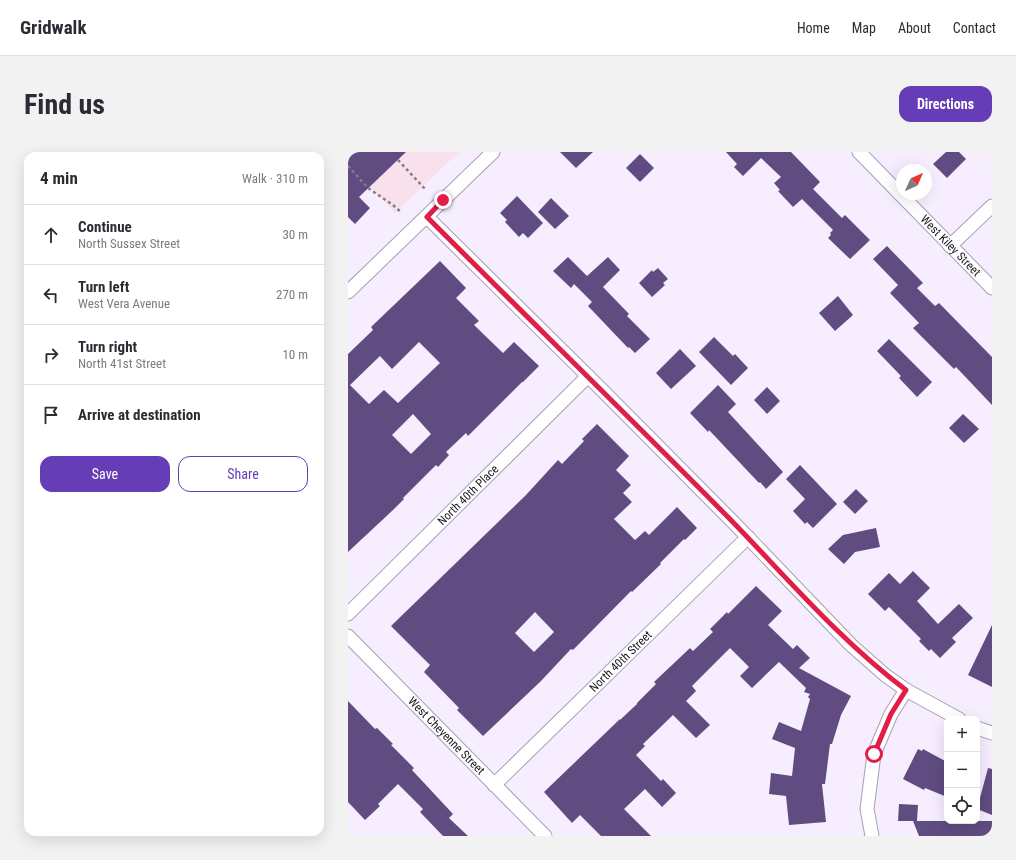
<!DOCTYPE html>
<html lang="en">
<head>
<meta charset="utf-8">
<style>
	:root { --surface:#fff; --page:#f2f2f3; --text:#2b2b33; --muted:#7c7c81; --line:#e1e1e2; --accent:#653db6 }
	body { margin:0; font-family:"Roboto Condensed",sans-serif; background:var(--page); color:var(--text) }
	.controls { position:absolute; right:12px; bottom:12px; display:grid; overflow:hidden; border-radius:8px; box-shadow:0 4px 16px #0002 }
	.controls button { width:36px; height:36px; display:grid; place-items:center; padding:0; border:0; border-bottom:1px solid var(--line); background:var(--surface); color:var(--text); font:20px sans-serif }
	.compass { position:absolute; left:548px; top:12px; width:36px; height:36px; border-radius:50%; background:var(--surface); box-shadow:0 4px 16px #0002; rotate:45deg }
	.stop { position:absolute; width:12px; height:12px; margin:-9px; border:3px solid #e11d48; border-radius:50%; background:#fff }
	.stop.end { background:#e11d48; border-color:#fff; box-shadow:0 1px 4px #0008 }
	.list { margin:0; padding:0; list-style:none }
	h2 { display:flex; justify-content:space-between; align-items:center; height:52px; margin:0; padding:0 16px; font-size:17px }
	h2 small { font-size:13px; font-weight:400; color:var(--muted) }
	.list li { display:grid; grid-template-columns:26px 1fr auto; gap:12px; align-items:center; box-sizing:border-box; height:60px; padding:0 16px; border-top:1px solid var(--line) }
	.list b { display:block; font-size:15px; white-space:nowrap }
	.list p { margin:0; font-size:13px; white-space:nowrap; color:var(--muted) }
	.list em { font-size:13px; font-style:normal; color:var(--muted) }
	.actions { display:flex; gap:8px; padding:12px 16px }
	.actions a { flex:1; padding:9px 0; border:1px solid var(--accent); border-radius:12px; text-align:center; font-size:14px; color:var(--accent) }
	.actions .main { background:var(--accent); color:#fff }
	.icon { flex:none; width:22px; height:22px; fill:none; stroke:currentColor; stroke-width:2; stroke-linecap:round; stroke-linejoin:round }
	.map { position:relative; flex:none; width:644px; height:684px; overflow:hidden; border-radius:12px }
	header { display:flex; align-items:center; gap:24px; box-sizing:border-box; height:56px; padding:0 20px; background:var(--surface); border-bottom:1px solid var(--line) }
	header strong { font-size:19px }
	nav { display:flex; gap:22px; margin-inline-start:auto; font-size:14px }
	.intro { display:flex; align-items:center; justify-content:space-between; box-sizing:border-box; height:96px; padding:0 24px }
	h1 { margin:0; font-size:28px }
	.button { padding:10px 18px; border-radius:12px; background:var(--accent); color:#fff; font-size:14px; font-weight:700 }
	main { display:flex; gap:24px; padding:0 24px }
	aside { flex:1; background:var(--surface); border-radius:12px; box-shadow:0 4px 16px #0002 }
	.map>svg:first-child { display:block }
	.education { fill:#f8e1ec }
	.building { fill:#604c81; fill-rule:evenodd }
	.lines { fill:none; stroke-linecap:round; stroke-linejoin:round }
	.minor-casing { stroke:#a89fb1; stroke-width:15 }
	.path { stroke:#837e89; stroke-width:2.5; stroke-dasharray:3 3; stroke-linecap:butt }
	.minor { stroke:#fff; stroke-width:13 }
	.route { stroke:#e11d48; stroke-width:5 }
	.labels { text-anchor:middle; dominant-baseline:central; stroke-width:4; stroke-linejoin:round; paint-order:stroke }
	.street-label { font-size:12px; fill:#1a171e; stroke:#fff }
</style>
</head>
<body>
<header>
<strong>Gridwalk</strong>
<nav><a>Home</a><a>Map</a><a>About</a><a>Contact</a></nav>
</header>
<div class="intro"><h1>Find us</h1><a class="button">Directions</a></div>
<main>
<aside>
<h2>4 min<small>Walk · 310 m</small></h2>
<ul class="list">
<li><svg class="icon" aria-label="ahead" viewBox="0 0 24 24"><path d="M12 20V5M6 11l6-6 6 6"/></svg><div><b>Continue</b><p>North Sussex Street</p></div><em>30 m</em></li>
<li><svg class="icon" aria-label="left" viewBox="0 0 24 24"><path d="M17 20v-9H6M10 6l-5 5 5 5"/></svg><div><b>Turn left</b><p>West Vera Avenue</p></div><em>270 m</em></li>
<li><svg class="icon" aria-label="right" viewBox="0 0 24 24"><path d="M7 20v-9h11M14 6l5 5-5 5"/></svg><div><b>Turn right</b><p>North 41st Street</p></div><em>10 m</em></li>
<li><svg class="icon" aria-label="arrive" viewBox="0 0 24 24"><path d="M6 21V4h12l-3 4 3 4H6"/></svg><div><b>Arrive at destination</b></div></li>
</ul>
<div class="actions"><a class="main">Save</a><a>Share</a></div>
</aside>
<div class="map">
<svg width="644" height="684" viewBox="0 0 644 684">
	<rect width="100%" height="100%" fill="#f6eefe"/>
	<!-- education -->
	<polygon class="education" points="0,0 111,0 47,61 0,13"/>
	<!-- building -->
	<g class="building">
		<polygon points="0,0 58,0 11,45 22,56 7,72 0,65"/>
		<polygon points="212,0 245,0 228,16"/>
		<polygon points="378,0 443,0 472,30 465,37 494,66 497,63 522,88 502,107 480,86 483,83 482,81 485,78 454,47 445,55 430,39 432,38 426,31 433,25 413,6 395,24 386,15 389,12"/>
		<polygon points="598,0 611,0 618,7 599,26 585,12"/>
		<polygon points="292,2 306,16 292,30 278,16"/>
		<polygon points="169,44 195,71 180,86 175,81 171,85 157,70 159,68 152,61"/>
		<polygon points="203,46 221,64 207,77 190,60"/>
		<polygon points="539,94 575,131 569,136 587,154 591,151 644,205 644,253 608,215 606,217 565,176 571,171 542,141 550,133 525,107"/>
		<polygon points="220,105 239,124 260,105 272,118 255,135 281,162 279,164 302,187 287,201 281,195 280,196 240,154 244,150 226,132 223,136 205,119"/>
		<path d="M92,109l26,27 -10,10 23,23 -5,4 29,28 11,-11 25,24 -16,16h-1l-54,54 -2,-3 -20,19 3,3 -11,12 -2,-2 -33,33 1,1 -11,11 -45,42v-198l25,-24 -2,-3zM71,190l21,21 -42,40 -14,-13 -15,14 -19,-19 30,-29 12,13zM65,262l18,20 -20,20 -19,-19z"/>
		<polygon points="310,116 320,127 315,131 317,133 304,145 291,131 304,118 305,120"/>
		<polygon points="490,144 505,163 487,179 471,161"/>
		<polygon points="366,185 385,204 387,202 400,216 383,233 351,200"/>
		<polygon points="541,187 584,230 569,245 551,226 553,224 529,199"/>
		<polygon points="332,197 348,214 323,237 308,221"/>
		<polygon points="370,233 388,252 380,260 435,320 418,337 412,330 411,331 361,278 360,280 342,261"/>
		<polygon points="419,235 432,249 419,262 406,248"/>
		<polygon points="615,262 631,277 616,291 601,276"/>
		<path d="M249,272l32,32 -13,14 15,15 -8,8 9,9 -18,17 21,21 10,-9 4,4 28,-28 20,21 -12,12 -1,-1 -24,24 1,1 -29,28 -1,-1 -58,59 -2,-1 -30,32 -58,55 -26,-26 2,-2 -35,-36 6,-7 -39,-39 135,-131 32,-35 4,4 22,-23 -2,-2zM187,460l19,20 -20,20 -19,-19z"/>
		<polygon points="452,313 489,352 465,376 459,370 457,372 445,359 457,347 438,327"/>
		<polygon points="508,337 520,349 507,362 495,350"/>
		<polygon points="528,376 532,395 507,400 496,412 480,397 495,383"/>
		<polygon points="565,419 582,436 569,449 590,472 611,452 625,466 604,486 608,490 592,506 583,497 581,499 571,489 573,487 541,455 537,459 520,442 541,421 552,432"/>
		<polygon points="408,434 434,459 420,473 445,497 449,493 462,506 451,516 503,544 493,563 484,592 482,592 477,632 474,632 478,670 441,673 438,644 421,642 423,621 444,624 447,596 424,587 431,570 453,579 462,547 460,545 462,542 456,540 458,536 431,510 404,536 392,524 401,515 382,496 344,534 348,539 338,549 362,573 348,586 325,563 295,592 297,594 288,603 313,629 315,627 328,641 314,655 297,637 276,657 303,684 253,684 232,663 224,671 196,640 272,567 272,568 289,552 289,551 308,532 306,530 342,496 345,499 365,480 362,477 379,460 380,462"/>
		<polygon points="644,473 644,535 620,523"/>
		<polygon points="0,549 27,577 29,576 45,592 43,593 66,616 64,618 105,662 101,666 120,684 95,684 72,660 75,657 50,632 30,652 32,654 17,668 0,650"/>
		<polygon points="570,597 574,599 575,597 599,610 599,645 577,636 576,638 555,627"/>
		<polygon points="640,616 644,617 644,663 629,657"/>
		<polygon points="551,652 570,653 569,669 644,669 644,684 571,684 565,669 550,669"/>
	</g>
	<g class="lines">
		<!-- minor casing -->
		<g class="minor-casing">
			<g id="minor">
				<path id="s1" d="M511,0l133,136"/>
				<polyline points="79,65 253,237 387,372 503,493 537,523 558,538 611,567"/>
				<polyline points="602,94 644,54"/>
				<polyline points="0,140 145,0"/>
				<path id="s2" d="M0,462l240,-238"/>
				<path id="s3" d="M0,484l197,200"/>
				<polyline points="629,576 644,581"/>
				<path id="s4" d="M146,633l254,-248"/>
				<polyline points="524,684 519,657 526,602 543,562 558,538"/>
			</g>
		</g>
		<!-- path -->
		<g class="path">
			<polyline points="50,8 78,38"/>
			<polyline points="0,14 20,36 45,53 54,61"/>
		</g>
		<!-- minor -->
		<use href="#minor" class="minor"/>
	</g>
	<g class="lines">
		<!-- route -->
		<path class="route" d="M95,48l-16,17c99,99 199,197 297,296 59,60 114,126 182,177l-15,24 -17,40"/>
	</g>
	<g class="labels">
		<!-- street labels -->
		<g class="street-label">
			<text stroke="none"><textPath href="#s1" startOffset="131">West Kiley Street</textPath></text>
			<text stroke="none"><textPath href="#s2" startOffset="169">North 40th Place</textPath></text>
			<text stroke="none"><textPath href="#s4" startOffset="177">North 40th Street</textPath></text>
			<text stroke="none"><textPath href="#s3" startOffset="140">West Cheyenne Street</textPath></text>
		</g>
	</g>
</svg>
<div class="controls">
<button>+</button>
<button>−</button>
<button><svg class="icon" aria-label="locate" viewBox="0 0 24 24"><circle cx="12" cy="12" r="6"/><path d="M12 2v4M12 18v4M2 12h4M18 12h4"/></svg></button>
</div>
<svg class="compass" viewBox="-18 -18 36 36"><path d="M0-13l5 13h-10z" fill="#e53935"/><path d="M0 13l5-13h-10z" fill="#7c7c81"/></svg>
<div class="stop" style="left:526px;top:602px"></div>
<div class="stop end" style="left:95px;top:48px"></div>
</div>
</main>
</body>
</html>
